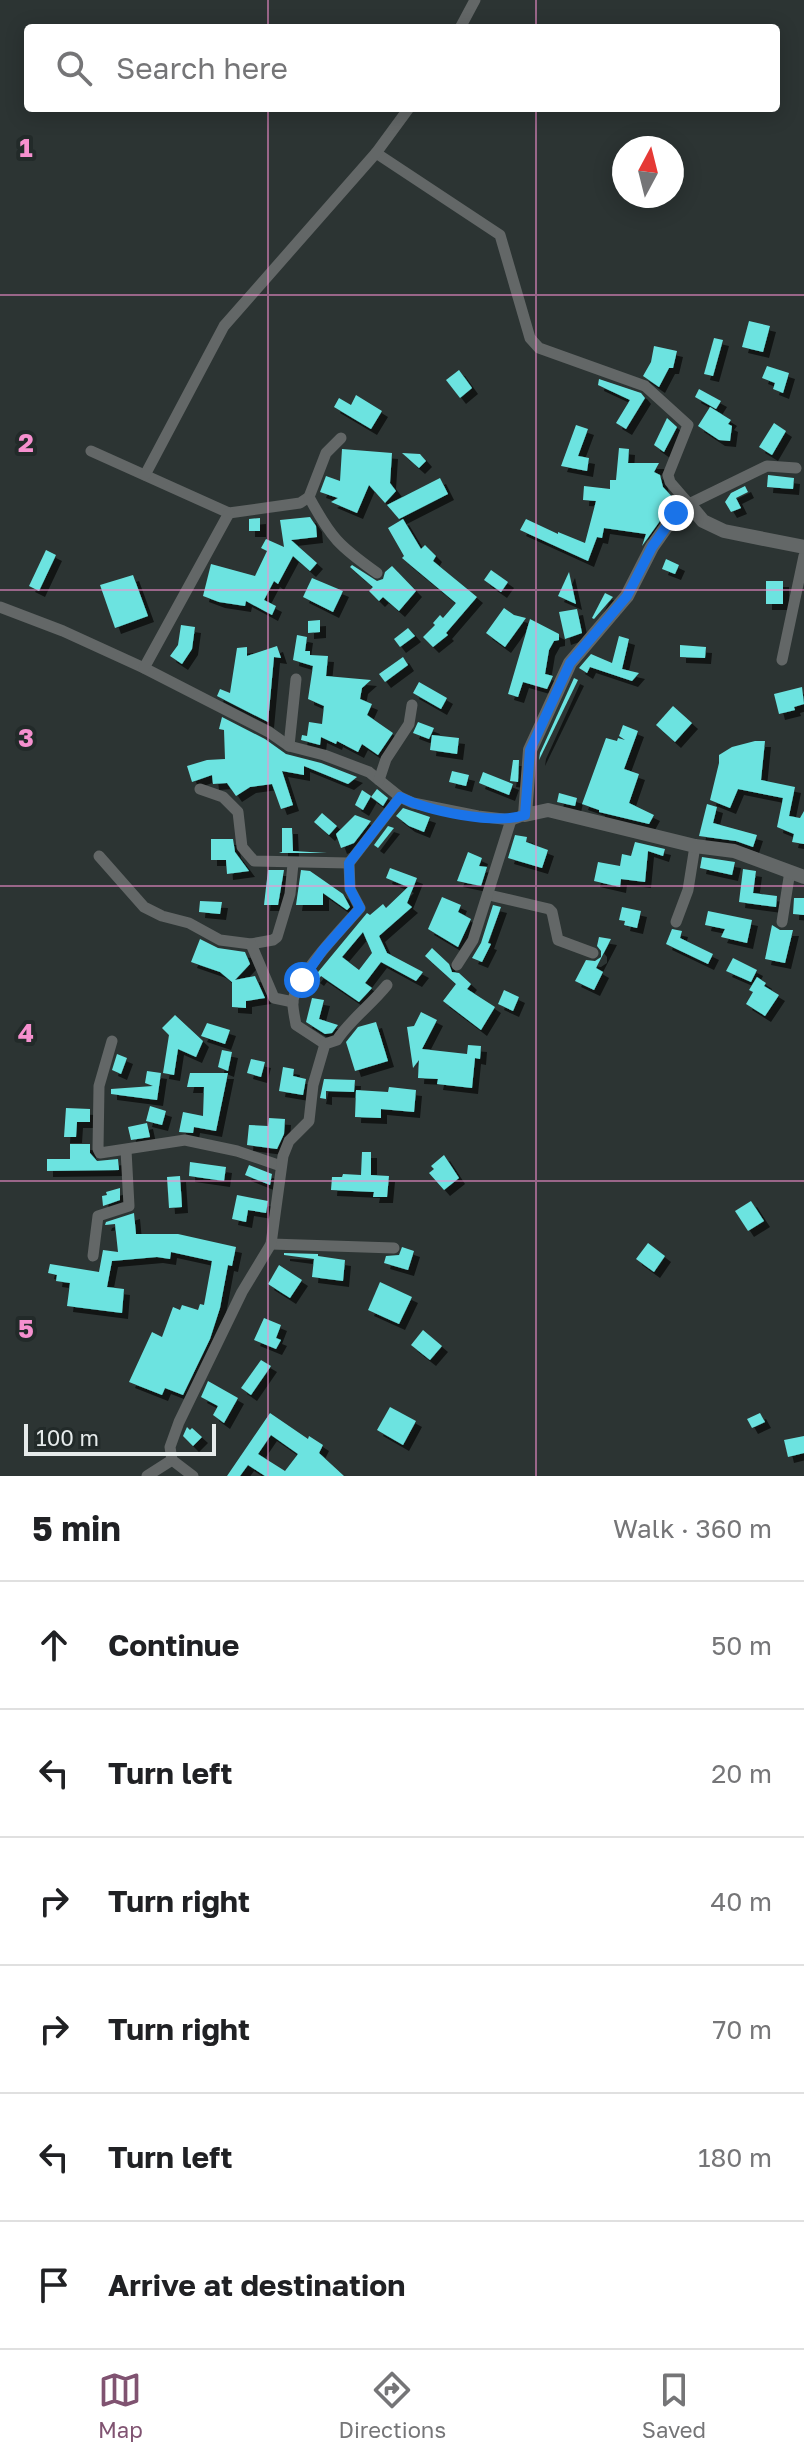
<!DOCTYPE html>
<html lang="en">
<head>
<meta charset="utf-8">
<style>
	:root { --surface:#fff; --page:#f6f6f6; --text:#202124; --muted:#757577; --line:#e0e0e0; --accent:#805371 }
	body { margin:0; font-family:"Golos Text",sans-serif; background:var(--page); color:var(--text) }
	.compass { position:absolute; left:612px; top:136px; width:72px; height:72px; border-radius:50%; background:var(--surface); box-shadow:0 4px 20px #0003; rotate:7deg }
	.scale { position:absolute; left:24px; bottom:20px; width:192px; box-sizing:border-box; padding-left:8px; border:4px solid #e6ebeb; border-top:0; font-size:22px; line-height:28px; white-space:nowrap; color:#e6ebeb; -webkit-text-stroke:6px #222a29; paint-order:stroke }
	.stop { position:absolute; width:24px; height:24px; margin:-18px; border:6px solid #1a73e8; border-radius:50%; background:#fff }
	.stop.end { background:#1a73e8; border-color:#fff; box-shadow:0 2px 8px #0008 }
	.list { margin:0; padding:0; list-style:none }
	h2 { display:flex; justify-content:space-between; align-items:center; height:104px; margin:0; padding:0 32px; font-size:34px }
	h2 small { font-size:26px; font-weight:400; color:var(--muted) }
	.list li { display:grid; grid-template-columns:52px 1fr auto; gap:24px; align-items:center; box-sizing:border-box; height:128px; padding:0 32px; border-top:2px solid var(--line) }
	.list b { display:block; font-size:30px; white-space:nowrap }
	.list em { font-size:26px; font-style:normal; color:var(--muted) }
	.icon { flex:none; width:44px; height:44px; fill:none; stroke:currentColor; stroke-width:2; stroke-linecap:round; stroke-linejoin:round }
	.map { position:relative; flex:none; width:804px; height:1476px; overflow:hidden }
	.search { position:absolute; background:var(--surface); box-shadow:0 4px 20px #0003; left:24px; right:24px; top:24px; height:88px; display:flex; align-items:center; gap:20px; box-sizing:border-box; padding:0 28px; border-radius:8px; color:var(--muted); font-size:30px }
	.sheet { height:872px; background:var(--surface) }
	nav { display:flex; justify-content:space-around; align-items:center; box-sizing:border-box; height:112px; border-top:2px solid var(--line); background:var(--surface); font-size:22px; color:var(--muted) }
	nav a { display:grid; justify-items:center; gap:4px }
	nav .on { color:var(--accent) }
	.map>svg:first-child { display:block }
	.building { fill:#6ce3e0; fill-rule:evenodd; filter:url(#shadow) }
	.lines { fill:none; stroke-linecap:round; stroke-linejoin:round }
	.minor { stroke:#636767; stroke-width:11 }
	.tertiary { stroke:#636767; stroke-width:14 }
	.route { stroke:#1a73e8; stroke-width:10 }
	.grid { fill:none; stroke:#f690cf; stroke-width:2; stroke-opacity:0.55 }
	.grid-label { font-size:26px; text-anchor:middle; font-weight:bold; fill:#f690cf; stroke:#222a29; stroke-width:8; stroke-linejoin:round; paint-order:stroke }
</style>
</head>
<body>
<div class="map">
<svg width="804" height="1476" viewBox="0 0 804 1476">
	<defs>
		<filter id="shadow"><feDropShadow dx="6" dy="6" stdDeviation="0" flood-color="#0009"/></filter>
	</defs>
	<rect width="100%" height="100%" fill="#2c3433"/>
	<!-- building -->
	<g class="building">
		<polygon points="749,321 770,326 763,352 742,347"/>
		<polygon points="714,338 723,340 713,376 704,374"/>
		<polygon points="654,346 677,351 673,368 669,368 659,387 643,376 651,362"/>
		<polygon points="767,366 789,373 783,393 773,389 775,383 762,378"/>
		<polygon points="459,370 472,388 460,398 446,380"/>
		<polygon points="599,379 641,393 645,398 626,429 616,423 630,400 598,385"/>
		<polygon points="699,389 721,401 716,409 695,397"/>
		<polygon points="356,395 382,411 371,429 334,407 339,398 351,405"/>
		<polygon points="710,407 731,420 728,424 732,426 730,441 719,440 698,426"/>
		<polygon points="667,418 677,427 664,452 654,445"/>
		<polygon points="774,423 786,431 772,455 759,447"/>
		<polygon points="576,425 588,429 578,456 589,458 587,471 561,466"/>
		<polygon points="619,448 629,449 628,463 659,463 654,472 660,475 663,487 675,500 642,546 646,534 604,528 602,538 597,537 588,561 520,530 526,519 558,534 558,532 585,543 596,501 583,500 584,486 610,489 610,480 616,480"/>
		<polygon points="342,449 392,453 390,483 396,491 385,503 369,485 357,513 331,502 338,498 320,492 326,476 340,481"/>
		<polygon points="402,453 420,454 426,461 419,468"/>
		<polygon points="768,475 794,478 793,489 767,487"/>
		<polygon points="440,478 448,494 399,519 387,505"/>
		<polygon points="745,486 748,492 736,498 741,508 731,512 725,502 731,493"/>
		<polygon points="310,517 316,526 317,537 291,540 317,563 310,571 293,556 278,584 274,581 264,600 276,606 272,615 246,601 245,606 219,602 203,596 211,564 255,576 267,551 261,548 266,539 284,547 280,520"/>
		<polygon points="260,518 260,531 249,531 249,519"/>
		<polygon points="403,519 421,549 425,545 436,556 433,561 477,597 446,633 448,635 433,647 423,637 435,625 433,623 440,615 443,618 456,603 402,558 404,556 388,528"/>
		<polygon points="46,550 56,555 39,591 29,586"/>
		<polygon points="666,559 679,565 675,574 662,569"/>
		<polygon points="352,565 377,581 383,579 385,572 392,566 416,591 399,611 383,597 379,601 369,591 373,587 350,567"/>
		<polygon points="491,570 508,582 501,592 484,580"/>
		<polygon points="569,572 576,604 558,596"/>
		<polygon points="133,575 148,616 115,628 100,585"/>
		<polygon points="312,578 343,591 333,612 303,597"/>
		<rect x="766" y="581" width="17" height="23"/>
		<polygon points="605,593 613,597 594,619 592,618"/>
		<polygon points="504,608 514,615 526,618 505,647 486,633"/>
		<polygon points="577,609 582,633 565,639 559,612"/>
		<polygon points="530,619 559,634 559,640 554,641 549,650 545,674 553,676 547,689 523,682 518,697 508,694"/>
		<polygon points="320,620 320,632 308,633 308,621"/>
		<polygon points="181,625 195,627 192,649 182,664 170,656 178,645"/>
		<polygon points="408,628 415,636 400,647 394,639"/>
		<polygon points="297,635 307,637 305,651 310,651 310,655 328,656 326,676 371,680 362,688 360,699 372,704 367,715 393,733 378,755 362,744 358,752 337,741 336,744 321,737 320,745 301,740 302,735 307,736 309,722 322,724 324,706 308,699 313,666 293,660"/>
		<polygon points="619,636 629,639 622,669 639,673 632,681 590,667 587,673 579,668 591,654 612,663"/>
		<polygon points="680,645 706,647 705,658 680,657"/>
		<polygon points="277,646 281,658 274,657 268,722 217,696 220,689 230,693 237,648 247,647 247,656"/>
		<polygon points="403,657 408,665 385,682 379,674"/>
		<polygon points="574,678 578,680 539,760 540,753"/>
		<polygon points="419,682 447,698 441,709 413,693"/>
		<polygon points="802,687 804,704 794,707 795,710 779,714 774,694"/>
		<polygon points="673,706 692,723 675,742 656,725"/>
		<polygon points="222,717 265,739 286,754 321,763 357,777 348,784 304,766 304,775 282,771 293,805 281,809 272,784 250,787 236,796 227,783 213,784 212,775 192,782 187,766 207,760 225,759 224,730 219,729"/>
		<polygon points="418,722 434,728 429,739 413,733"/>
		<polygon points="623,725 638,731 624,769 639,774 629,803 654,815 649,824 599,812 599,810 582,804 606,738 617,741 618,738 625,740 619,736"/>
		<polygon points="432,735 459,738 457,754 430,750"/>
		<polygon points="755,741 765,741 761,780 795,787 789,816 800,818 804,811 804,844 792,842 794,834 777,827 783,798 738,789 730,808 710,800 719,763 719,755 732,747"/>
		<polygon points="513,760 519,760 518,782 510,781"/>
		<polygon points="452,771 469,775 466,786 449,782"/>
		<polygon points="483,772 513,784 509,795 479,783"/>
		<polygon points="377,789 388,798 383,806 371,797"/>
		<polygon points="362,790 371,796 363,810 355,805"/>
		<polygon points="559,793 577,798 575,806 557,802"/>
		<polygon points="707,804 717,807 713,823 757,835 753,847 736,841 699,836"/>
		<polygon points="403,808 430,817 424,832 409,826 396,816"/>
		<polygon points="322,813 337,826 329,835 314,822"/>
		<polygon points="355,815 371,821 354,843 341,848 336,834"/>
		<polygon points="388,826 394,828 378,848 374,845"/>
		<polygon points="282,828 292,828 293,851 327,853 279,853 282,852"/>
		<polygon points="515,835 527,837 526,842 548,850 542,868 508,858"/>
		<polygon points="211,839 233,839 235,852 249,871 227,874 226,860 211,860"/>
		<polygon points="635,842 665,849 663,856 648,851 645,882 621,879 620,887 594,881 598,862 620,866 622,854 631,856"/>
		<polygon points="468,852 482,858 479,866 487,867 481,886 457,881"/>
		<polygon points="702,857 735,862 732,875 700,868"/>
		<path d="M390,868l27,10 -10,25 5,4 -33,29 8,17 36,19 -7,9 -35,-19 -16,21 7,5 -13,14 -38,-26 -3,4 -4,-3 53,-64 3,2 13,-11 3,4 22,-21 -22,-9zM363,932l9,21 -13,17 -17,-13z"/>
		<polygon points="743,869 756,871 753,893 777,896 776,907 739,902"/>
		<polygon points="268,870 284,870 278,905 264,905"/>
		<polygon points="301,870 310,871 343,894 350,907 347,910 323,893 323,905 296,905"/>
		<polygon points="442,897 461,905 458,912 471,919 458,947 428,929"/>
		<polygon points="794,898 804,898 804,915 793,914"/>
		<polygon points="200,901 222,902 220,914 199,912"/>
		<polygon points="493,905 501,907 488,943 491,944 482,962 472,958 481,943"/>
		<polygon points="622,907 641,911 637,928 624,925 625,921 619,920"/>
		<polygon points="708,911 752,920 747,943 721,937 725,929 705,925"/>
		<polygon points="772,925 780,930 793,930 785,963 765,959"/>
		<polygon points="672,929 682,931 680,938 713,954 708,964 666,944"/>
		<polygon points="599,937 611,939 596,968 603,972 594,990 575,981 586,960 595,961 601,957 601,951 597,946"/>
		<polygon points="200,939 218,948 245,952 250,964 235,980 255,976 265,998 246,1001 246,1008 232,1007 232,982 220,972 191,962"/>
		<polygon points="432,948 449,964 452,972 459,973 471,984 467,989 495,1007 481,1030 443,1001 456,984 425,956"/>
		<polygon points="733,958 757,970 751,982 726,971"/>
		<polygon points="757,977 766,983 764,986 779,995 765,1016 746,1004 753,992 749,990"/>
		<polygon points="504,990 519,997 513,1011 498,1004"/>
		<polygon points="312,998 324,1000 319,1019 338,1025 332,1033 325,1034 306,1022"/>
		<polygon points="421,1012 437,1020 422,1049 467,1054 468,1045 481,1046 480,1059 475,1058 472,1088 437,1084 438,1079 418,1078 419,1060 413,1068 407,1027 414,1026"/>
		<polygon points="175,1015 203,1041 196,1057 178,1049 174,1075 163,1073 169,1035 162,1028"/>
		<polygon points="376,1022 388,1061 355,1071 346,1042 358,1027"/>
		<polygon points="207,1023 230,1030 225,1044 201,1036"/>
		<polygon points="222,1050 232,1052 228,1071 218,1067"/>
		<polygon points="117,1054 127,1058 121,1074 112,1070"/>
		<polygon points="251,1059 265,1062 261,1077 247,1073"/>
		<polygon points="283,1067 294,1069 293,1076 306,1079 303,1095 279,1091"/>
		<polygon points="147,1071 161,1073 157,1100 111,1094 111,1089 153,1086 145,1083"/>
		<polygon points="190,1073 228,1073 216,1131 194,1127 193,1133 179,1132 183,1112 203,1116 204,1087 187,1087"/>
		<polygon points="324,1079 355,1080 354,1092 326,1091 326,1099 320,1098"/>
		<polygon points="389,1087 416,1090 414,1112 381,1109 381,1118 355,1117 356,1090 388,1092"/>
		<polygon points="150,1106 166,1111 162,1125 146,1121"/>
		<polygon points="66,1108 90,1109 90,1122 77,1122 76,1137 64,1137"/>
		<polygon points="269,1118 285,1119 284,1134 277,1149 247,1145 249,1125 268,1126"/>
		<polygon points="147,1123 150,1137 131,1140 128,1127"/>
		<polygon points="70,1144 90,1144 90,1153 97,1161 118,1159 119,1170 47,1171 47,1159 70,1159"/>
		<polygon points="362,1152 371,1152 371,1175 389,1176 387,1197 373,1197 374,1192 331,1190 332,1177 342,1177 343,1174 361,1175"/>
		<polygon points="444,1155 459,1178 444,1190 429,1173 434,1169 431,1166"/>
		<polygon points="190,1162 226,1167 224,1181 189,1176"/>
		<polygon points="249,1165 272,1174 270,1185 245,1175"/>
		<polygon points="180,1176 182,1207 169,1208 167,1177"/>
		<polygon points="120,1188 120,1200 103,1206 102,1196 107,1195 106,1192"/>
		<polygon points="237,1195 268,1201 266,1213 248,1210 246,1222 232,1219"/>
		<polygon points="751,1201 764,1221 748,1231 735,1211"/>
		<polygon points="134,1213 136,1234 178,1234 236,1247 232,1266 228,1265 220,1308 210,1339 183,1395 165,1388 162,1395 129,1382 152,1332 162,1337 173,1307 180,1310 182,1305 198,1310 200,1304 204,1305 212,1261 171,1252 170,1259 157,1257 112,1261 107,1287 124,1289 122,1313 67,1306 70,1283 56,1281 57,1275 48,1273 50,1264 99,1272 103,1250 118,1252 115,1224 105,1225 106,1222"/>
		<polygon points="648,1243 665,1256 654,1272 636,1259"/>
		<polygon points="402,1247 414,1251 408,1270 384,1263 386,1256 399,1255"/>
		<polygon points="284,1253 318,1254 318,1256 345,1260 343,1281 312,1277 314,1259 284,1255"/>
		<polygon points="279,1265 302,1280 290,1298 268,1284"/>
		<polygon points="380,1282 412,1297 399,1324 368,1310"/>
		<polygon points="264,1318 281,1325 276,1338 281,1340 276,1349 254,1340"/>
		<polygon points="423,1330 442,1346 430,1360 411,1345"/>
		<polygon points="261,1360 271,1366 251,1395 241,1388"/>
		<polygon points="208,1381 238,1398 224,1423 213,1415 218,1406 201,1397"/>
		<polygon points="390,1407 416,1421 403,1445 377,1430"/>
		<path d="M270,1413l38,26 1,-3 14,9 -4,8 25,23h-79l-17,-11 -8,11h-13zM271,1435l27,19 -13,17 -27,-17z"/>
		<polygon points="760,1413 765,1422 752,1428 747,1419"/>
		<polygon points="187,1427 190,1430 192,1428 202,1437 193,1446 183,1436"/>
		<polygon points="804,1436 804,1453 788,1457 784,1440"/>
	</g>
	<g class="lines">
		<!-- minor -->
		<g class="minor">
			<polyline points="460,28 475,0"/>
			<polyline points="376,153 500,235 530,338 539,348 645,386 688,425 668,475 670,482 689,504 767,466 796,468"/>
			<polyline points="91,451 229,513 300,503 309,497 326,453 341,438"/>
			<polyline points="145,475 224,326 376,153 409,108"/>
			<path d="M309,497c22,41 30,49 68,76"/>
			<polyline points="0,607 63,631 144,668 269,732 289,746 324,755 369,772 400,797 413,803 478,816 511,820 525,815"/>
			<polyline points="782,660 804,556"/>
			<polyline points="144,668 229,513"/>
			<polyline points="289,746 296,679"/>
			<polyline points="379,780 386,759 409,724 412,705"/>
			<polyline points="200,789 223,797 238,812 242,847 254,861 349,863"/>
			<polyline points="99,856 144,907 162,916 189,923 220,940 251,944 273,940 277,937 290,894 293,864"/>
			<polyline points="489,895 549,909 552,912 558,940 593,953"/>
			<polyline points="676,922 688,890 695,846"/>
			<polyline points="782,922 790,871"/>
			<polyline points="251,944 274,998 293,1002"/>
			<polyline points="457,965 473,940 511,820"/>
			<polyline points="112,1041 99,1086 98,1149 100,1153 185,1140 237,1151 281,1166"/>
			<path d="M325,1044l-29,-19c-1,-7 -4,-18 -3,-25 7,-29 47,-69 67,-92l-10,-19 -1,-26 51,-66"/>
			<polyline points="271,1244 394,1248"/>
			<polyline points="93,1256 98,1216 129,1206 126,1150"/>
			<polyline points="147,1476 172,1460"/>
			<path d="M193,1476l-21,-16 -2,-13 9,-25 63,-130 29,-48 12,-88 6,-15 20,-20 4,-36 12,-41 12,-4c12,-19 35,-36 50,-55"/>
		</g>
		<!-- tertiary -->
		<polyline class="tertiary" points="804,547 724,531 703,521 689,504 676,513 652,547 627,596 570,663 530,750 525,815 548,810 695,846 734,851 804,877"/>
	</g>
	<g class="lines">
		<!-- route -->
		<path class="route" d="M302,980l21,-30 37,-42 -10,-19 -1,-26 51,-66c28,14 95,28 125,18l5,-65 40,-87 57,-67 25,-49 24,-34"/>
	</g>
	<!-- grid -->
	<path class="grid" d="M268,0v28M536,0v28M268,108v1368M536,108v1368M0,295h804M0,590h804M0,886h804M0,1181h804"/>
	<g class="grid-label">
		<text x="26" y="157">1</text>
		<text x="26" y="452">2</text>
		<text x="26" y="747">3</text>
		<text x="26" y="1042">4</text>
		<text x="26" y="1338">5</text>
	</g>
</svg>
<svg class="compass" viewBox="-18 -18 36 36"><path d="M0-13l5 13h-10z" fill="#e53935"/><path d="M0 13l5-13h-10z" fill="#757577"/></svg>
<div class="scale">100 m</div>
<div class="stop" style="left:302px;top:980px"></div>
<div class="stop end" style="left:676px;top:513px"></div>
<div class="search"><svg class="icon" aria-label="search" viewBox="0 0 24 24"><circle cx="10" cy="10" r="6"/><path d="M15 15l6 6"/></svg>Search here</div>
</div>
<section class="sheet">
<h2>5 min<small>Walk · 360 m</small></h2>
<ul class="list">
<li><svg class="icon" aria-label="ahead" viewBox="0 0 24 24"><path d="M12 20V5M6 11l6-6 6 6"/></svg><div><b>Continue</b></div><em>50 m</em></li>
<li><svg class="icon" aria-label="left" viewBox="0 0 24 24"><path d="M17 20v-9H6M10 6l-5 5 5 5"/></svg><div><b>Turn left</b></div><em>20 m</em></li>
<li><svg class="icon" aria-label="right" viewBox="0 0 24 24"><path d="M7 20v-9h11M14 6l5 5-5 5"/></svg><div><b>Turn right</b></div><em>40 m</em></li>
<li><svg class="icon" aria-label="right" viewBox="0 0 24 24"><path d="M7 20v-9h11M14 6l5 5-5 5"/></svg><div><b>Turn right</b></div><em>70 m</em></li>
<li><svg class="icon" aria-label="left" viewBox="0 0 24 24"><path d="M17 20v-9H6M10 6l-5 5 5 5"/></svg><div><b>Turn left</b></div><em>180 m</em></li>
<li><svg class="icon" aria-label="arrive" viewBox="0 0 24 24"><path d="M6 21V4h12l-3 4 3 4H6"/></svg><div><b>Arrive at destination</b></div></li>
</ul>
</section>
<nav>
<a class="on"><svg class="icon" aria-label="map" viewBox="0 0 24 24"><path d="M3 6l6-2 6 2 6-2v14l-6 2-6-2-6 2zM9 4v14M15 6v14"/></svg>Map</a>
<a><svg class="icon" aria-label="directions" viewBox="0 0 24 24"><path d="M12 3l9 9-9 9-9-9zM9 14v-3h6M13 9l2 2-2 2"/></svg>Directions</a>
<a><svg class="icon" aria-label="saved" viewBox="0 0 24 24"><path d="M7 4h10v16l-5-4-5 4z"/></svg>Saved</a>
</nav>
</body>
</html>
